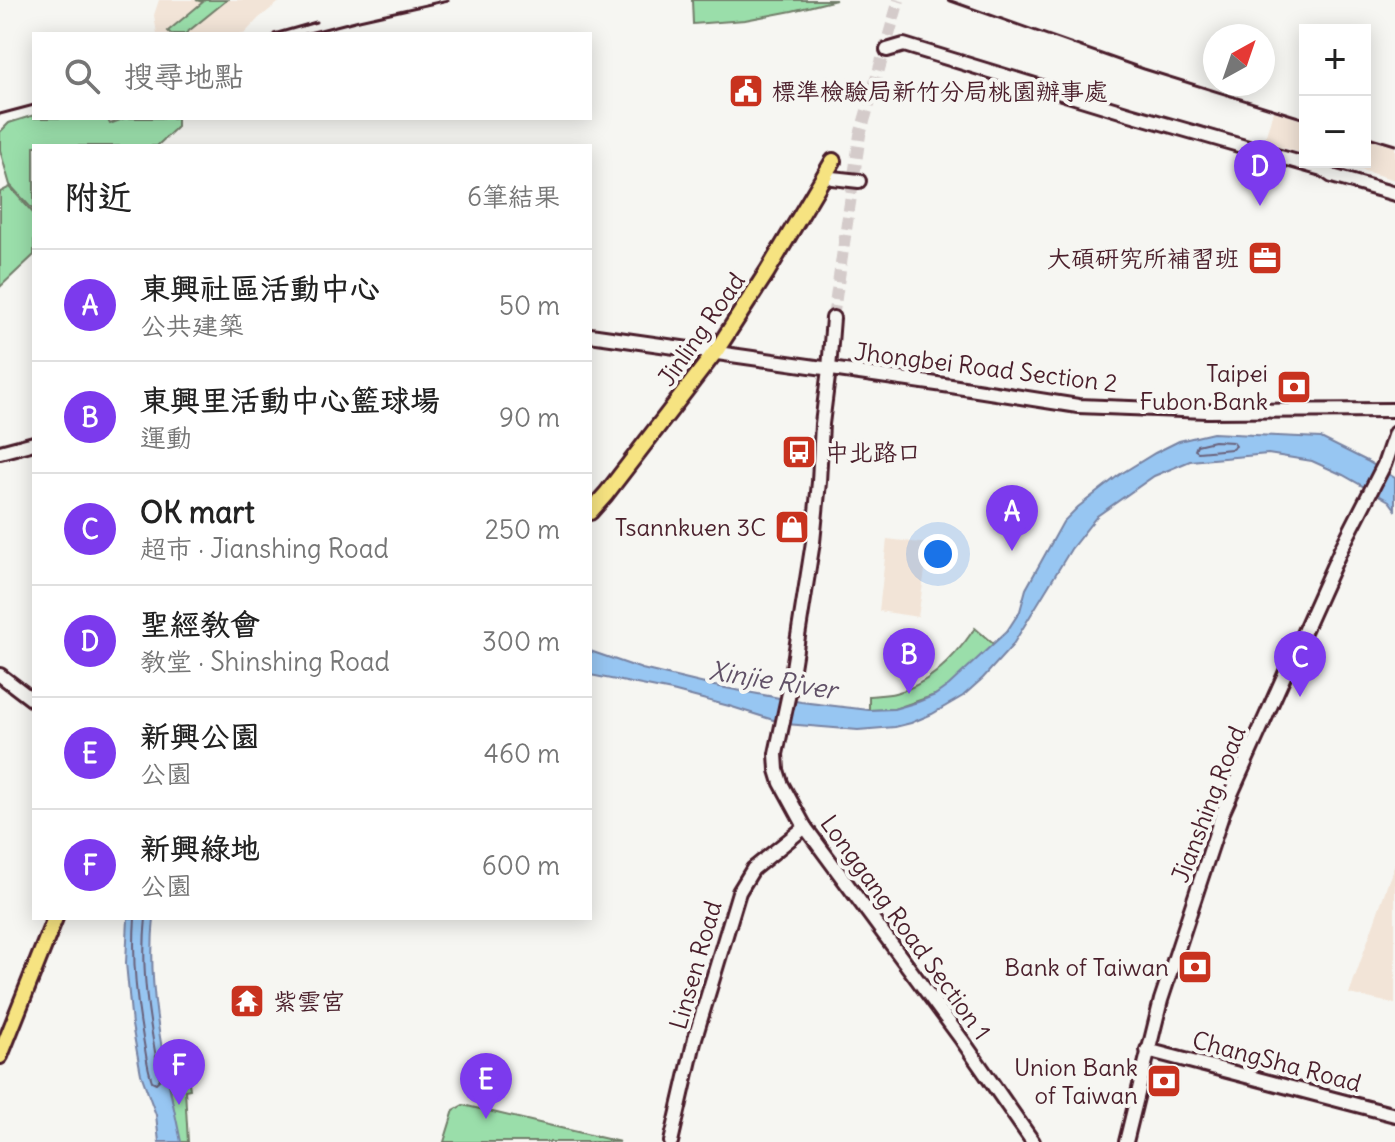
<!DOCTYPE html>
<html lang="zh-TW">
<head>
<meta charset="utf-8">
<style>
	:root { --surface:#fff; --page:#f6f6f6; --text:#222; --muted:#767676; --line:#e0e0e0; --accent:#7c3aed }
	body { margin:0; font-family:Delius,"LXGW WenKai TC",sans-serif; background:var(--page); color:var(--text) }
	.controls { position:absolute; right:24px; top:24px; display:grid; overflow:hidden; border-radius:0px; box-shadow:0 4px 20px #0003 }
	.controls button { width:72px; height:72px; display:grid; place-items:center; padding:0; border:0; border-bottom:2px solid var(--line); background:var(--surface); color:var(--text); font:40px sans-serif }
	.compass { position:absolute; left:1203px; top:24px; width:72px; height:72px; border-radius:50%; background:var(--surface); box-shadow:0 4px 20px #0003; rotate:40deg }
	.you { position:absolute; left:938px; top:554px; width:28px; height:28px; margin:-20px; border:6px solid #fff; border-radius:50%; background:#1a73e8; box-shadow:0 0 0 12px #1a73e833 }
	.badge { display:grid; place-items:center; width:52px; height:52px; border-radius:50%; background:var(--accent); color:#fff; font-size:26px; font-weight:700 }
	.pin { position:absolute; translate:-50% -66px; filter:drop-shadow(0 2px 4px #0008) }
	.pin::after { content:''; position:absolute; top:42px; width:28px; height:24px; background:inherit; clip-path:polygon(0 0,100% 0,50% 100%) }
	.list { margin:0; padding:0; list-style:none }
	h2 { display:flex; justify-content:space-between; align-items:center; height:104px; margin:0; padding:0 32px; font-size:34px }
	h2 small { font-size:26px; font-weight:400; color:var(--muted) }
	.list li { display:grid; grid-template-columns:52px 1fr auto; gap:24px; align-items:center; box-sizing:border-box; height:112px; padding:0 32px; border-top:2px solid var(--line) }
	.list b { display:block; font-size:30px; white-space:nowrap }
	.list p { margin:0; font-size:26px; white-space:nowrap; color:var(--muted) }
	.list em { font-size:26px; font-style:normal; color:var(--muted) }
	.icon { flex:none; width:44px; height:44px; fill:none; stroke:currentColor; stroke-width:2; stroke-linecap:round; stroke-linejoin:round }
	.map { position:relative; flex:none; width:1395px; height:1142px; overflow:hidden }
	.search { position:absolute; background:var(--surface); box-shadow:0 4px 20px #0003; left:32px; top:32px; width:560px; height:88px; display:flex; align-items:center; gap:20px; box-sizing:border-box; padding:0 28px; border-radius:0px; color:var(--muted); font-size:30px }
	.panel { position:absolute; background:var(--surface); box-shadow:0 4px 20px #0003; left:32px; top:144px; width:560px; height:776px; border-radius:0px }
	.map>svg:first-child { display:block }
	.built { fill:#f2e4d7 }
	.green { fill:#9adeaa; stroke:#727e6a; stroke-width:2 }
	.water { fill:#97c6f2; stroke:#7883a2; stroke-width:2 }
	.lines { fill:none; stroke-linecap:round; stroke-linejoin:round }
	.shore { stroke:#69627b; stroke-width:2 }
	.minor-tunnel { stroke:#d4cbca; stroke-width:12; stroke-dasharray:12 6; stroke-linecap:butt }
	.minor-casing { stroke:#4a1f2b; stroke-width:18 }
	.major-casing { stroke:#4a1f2b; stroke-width:20 }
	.minor { stroke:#f6f6f2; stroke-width:12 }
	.major { stroke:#f6e381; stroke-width:14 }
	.rail { stroke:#4a1f2b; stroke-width:3 }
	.labels { text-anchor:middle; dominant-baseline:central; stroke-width:8; stroke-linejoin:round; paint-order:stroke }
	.poi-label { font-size:24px; fill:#4a1f2b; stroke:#f6f6f2; text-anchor:end }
	.street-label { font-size:24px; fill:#4a1f2b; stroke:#f6f6f2 }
	.water-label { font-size:26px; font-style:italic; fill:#615167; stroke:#f6f6f2 }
</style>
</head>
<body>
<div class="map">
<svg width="1395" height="1142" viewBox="0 0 1395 1142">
	<rect width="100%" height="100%" fill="#f6f6f2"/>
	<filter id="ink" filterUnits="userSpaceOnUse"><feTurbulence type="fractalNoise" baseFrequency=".0125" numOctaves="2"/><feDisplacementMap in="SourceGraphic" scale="16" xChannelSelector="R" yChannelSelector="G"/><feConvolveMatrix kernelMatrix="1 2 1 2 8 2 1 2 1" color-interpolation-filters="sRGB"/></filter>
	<g filter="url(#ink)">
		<!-- built -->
		<g class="built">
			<polygon points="159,0 282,0 259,18 244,34 157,34 154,15"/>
			<polygon points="1273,111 1305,121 1305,154 1264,142"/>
			<polygon points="1365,138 1395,147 1395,180 1334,162 1365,162"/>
			<polygon points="887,539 929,544 918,617 879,611"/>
			<polygon points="1395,863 1395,1004 1349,994"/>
		</g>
		<!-- green -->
		<g class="green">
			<polygon points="196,0 227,0 185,34 171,34 168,31 203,2"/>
			<polygon points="692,0 836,0 792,11 745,20 693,24"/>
			<polygon points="34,115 34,118 107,118 110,124 125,118 177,118 177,127 157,146 34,146 34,211 10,185 0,150 0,132 9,123"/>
			<polygon points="10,187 34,214 34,255 0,287 0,192"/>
			<path d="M975,628l23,20 -19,22 -44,25 -41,14 -25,1v-14c9,-1 18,-1 26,-3 35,-8 61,-37 80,-65z"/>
			<polygon points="164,1050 184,1050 190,1089 185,1090 188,1142 178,1142"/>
			<polygon points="463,1105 620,1142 444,1142 454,1110"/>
		</g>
		<!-- water -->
		<g class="water">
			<polygon points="1213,433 1321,438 1367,461 1395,478 1395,509 1389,501 1343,475 1312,461 1268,454 1190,461 1154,476 1097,516 1071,549 1012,646 983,678 963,696 932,714 911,723 895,727 858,730 786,724 729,706 672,691 590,675 590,651 642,669 709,685 801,702 869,710 894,709 918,702 935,695 949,685 1007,631 1020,611 1026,589 1063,522 1078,507 1119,475 1155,453 1179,441"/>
			<path d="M128,918h26c-8,75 12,151 27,224h-22l-3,-27 -15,-41 -9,-49 -6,-62z"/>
		</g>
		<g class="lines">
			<!-- shore -->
			<g class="shore">
				<polygon points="1214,441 1233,442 1236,446 1232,449 1198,452 1195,450 1197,445"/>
				<path d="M135,918c-3,40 1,80 8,120 3,15 4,29 9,43l4,2 4,-4c-10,-53 -20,-107 -14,-161"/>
			</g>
			<!-- minor-tunnel -->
			<polyline class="minor-tunnel" points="833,318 860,135 899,0"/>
			<!-- minor casing -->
			<g class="minor-casing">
				<g id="minor">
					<polyline points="887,50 904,45 1130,114 1322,169 1332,176 1395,194"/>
					<polyline points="832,178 859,181"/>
					<polyline points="833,318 829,369 822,424 819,482 813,542 789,693 776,754 777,770 781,783 805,827 962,1040 1033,1142"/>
					<polyline points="590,335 951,386 1078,406 1207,411 1395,410"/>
					<polyline points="0,452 34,443"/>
					<polyline points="0,675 34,701"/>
					<polyline points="1147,1050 1395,1115"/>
					<polyline points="671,1142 695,1038 739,892 753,869 805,827"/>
					<polyline points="1126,1142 1161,1000 1223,812 1341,549 1384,465 1395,433"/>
				</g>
			</g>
			<!-- major casing -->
			<g class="major-casing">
				<g id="major">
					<polyline points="590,512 606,494 716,351 767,272 833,161"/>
					<polyline points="0,1056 55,918"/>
				</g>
			</g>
			<!-- minor -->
			<use href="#minor" class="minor"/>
			<!-- major -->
			<use href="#major" class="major"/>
			<!-- rail -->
			<g class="rail">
				<polyline points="948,0 1144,69 1305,119"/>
				<polyline points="274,34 316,22"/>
				<polyline points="305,34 359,20 448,0"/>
				<polyline points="0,114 34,105"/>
				<polyline points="1365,136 1395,145"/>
			</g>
		</g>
	</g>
	<!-- icons -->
	<defs>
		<g id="civic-square" transform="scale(1.8)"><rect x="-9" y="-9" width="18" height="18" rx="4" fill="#c8321e" stroke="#f6f6f2"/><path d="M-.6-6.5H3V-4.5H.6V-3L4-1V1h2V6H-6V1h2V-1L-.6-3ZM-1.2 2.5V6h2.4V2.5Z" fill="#fff"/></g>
		<g id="office-square" transform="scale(1.8)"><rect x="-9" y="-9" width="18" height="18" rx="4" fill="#c8321e" stroke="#f6f6f2"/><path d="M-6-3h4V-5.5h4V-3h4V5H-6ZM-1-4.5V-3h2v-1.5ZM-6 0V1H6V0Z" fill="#fff"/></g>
		<g id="bank-square" transform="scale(1.8)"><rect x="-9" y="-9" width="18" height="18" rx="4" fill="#c8321e" stroke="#f6f6f2"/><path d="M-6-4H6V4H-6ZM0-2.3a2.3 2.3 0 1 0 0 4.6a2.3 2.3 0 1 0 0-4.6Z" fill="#fff"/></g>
		<g id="bus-square" transform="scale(1.8)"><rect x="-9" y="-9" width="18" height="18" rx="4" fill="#c8321e" stroke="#f6f6f2"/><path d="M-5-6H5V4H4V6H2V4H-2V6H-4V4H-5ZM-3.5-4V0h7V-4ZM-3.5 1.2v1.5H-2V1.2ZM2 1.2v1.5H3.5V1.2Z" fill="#fff"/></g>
		<g id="shop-square" transform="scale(1.8)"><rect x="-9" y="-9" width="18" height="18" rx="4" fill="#c8321e" stroke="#f6f6f2"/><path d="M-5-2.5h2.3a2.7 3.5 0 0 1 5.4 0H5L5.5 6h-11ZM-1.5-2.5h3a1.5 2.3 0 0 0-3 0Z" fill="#fff"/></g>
		<g id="temple-square" transform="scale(1.8)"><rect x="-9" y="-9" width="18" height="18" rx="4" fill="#c8321e" stroke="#f6f6f2"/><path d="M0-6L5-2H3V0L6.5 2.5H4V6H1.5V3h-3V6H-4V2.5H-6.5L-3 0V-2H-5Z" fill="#fff"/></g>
	</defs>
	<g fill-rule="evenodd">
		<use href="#civic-square" x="746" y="91"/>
		<use href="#office-square" x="1265" y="258"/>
		<use href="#bank-square" x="1294" y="387"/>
		<use href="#bus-square" x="799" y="452"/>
		<use href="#shop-square" x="792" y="527"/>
		<use href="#bank-square" x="1195" y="967"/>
		<use href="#temple-square" x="247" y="1001"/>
		<use href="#bank-square" x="1164" y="1081"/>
	</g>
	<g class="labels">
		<!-- poi labels -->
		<g class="poi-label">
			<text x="772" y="91" text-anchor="start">標準檢驗局新竹分局桃園辦事處</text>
			<text x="1239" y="258">大碩研究所補習班</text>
			<text x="1268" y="373">Taipei<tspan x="1268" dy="28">Fubon Bank</tspan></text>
			<text x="825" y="452" text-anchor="start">中北路口</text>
			<text x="766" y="527">Tsannkuen 3C</text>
			<text x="1169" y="967">Bank of Taiwan</text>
			<text x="273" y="1001" text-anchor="start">紫雲宮</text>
			<text x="1138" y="1067">Union Bank<tspan x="1138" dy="28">of Taiwan</tspan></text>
		</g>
		<!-- street labels -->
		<g class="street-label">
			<text transform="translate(701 329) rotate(-55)">Jinling Road</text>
			<text transform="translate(986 367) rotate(7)">Jhongbei Road Section 2</text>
			<text transform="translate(1208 804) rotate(-69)">Jianshing Road</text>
			<text transform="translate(906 927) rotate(54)">Longgang Road Section 1</text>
			<text transform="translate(695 965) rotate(-74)">Linsen Road</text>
			<text transform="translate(1277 1061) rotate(15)">ChangSha Road</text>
		</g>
		<!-- water labels -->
		<g class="water-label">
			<text transform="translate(773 680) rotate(9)">Xinjie River</text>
		</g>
	</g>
</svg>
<div class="controls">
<button>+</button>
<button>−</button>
</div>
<svg class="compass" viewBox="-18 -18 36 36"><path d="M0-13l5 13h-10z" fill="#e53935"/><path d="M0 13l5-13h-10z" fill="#767676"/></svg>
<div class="you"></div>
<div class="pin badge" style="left:1012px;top:551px">A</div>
<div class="pin badge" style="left:909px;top:694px">B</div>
<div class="pin badge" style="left:1300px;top:697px">C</div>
<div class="pin badge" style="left:1260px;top:206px">D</div>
<div class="pin badge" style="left:486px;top:1119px">E</div>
<div class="pin badge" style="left:179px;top:1105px">F</div>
<div class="search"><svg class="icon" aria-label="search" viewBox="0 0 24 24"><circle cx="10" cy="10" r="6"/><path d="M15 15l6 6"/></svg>搜尋地點</div>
<section class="panel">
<h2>附近<small>6筆結果</small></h2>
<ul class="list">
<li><span class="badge">A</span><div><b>東興社區活動中心</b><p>公共建築</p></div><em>50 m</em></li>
<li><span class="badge">B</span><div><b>東興里活動中心籃球場</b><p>運動</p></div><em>90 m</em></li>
<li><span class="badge">C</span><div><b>OK mart</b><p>超市 · Jianshing Road</p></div><em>250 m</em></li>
<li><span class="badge">D</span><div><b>聖經教會</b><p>教堂 · Shinshing Road</p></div><em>300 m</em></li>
<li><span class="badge">E</span><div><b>新興公園</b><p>公園</p></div><em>460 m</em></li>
<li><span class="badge">F</span><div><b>新興綠地</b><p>公園</p></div><em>600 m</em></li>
</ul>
</section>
</div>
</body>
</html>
